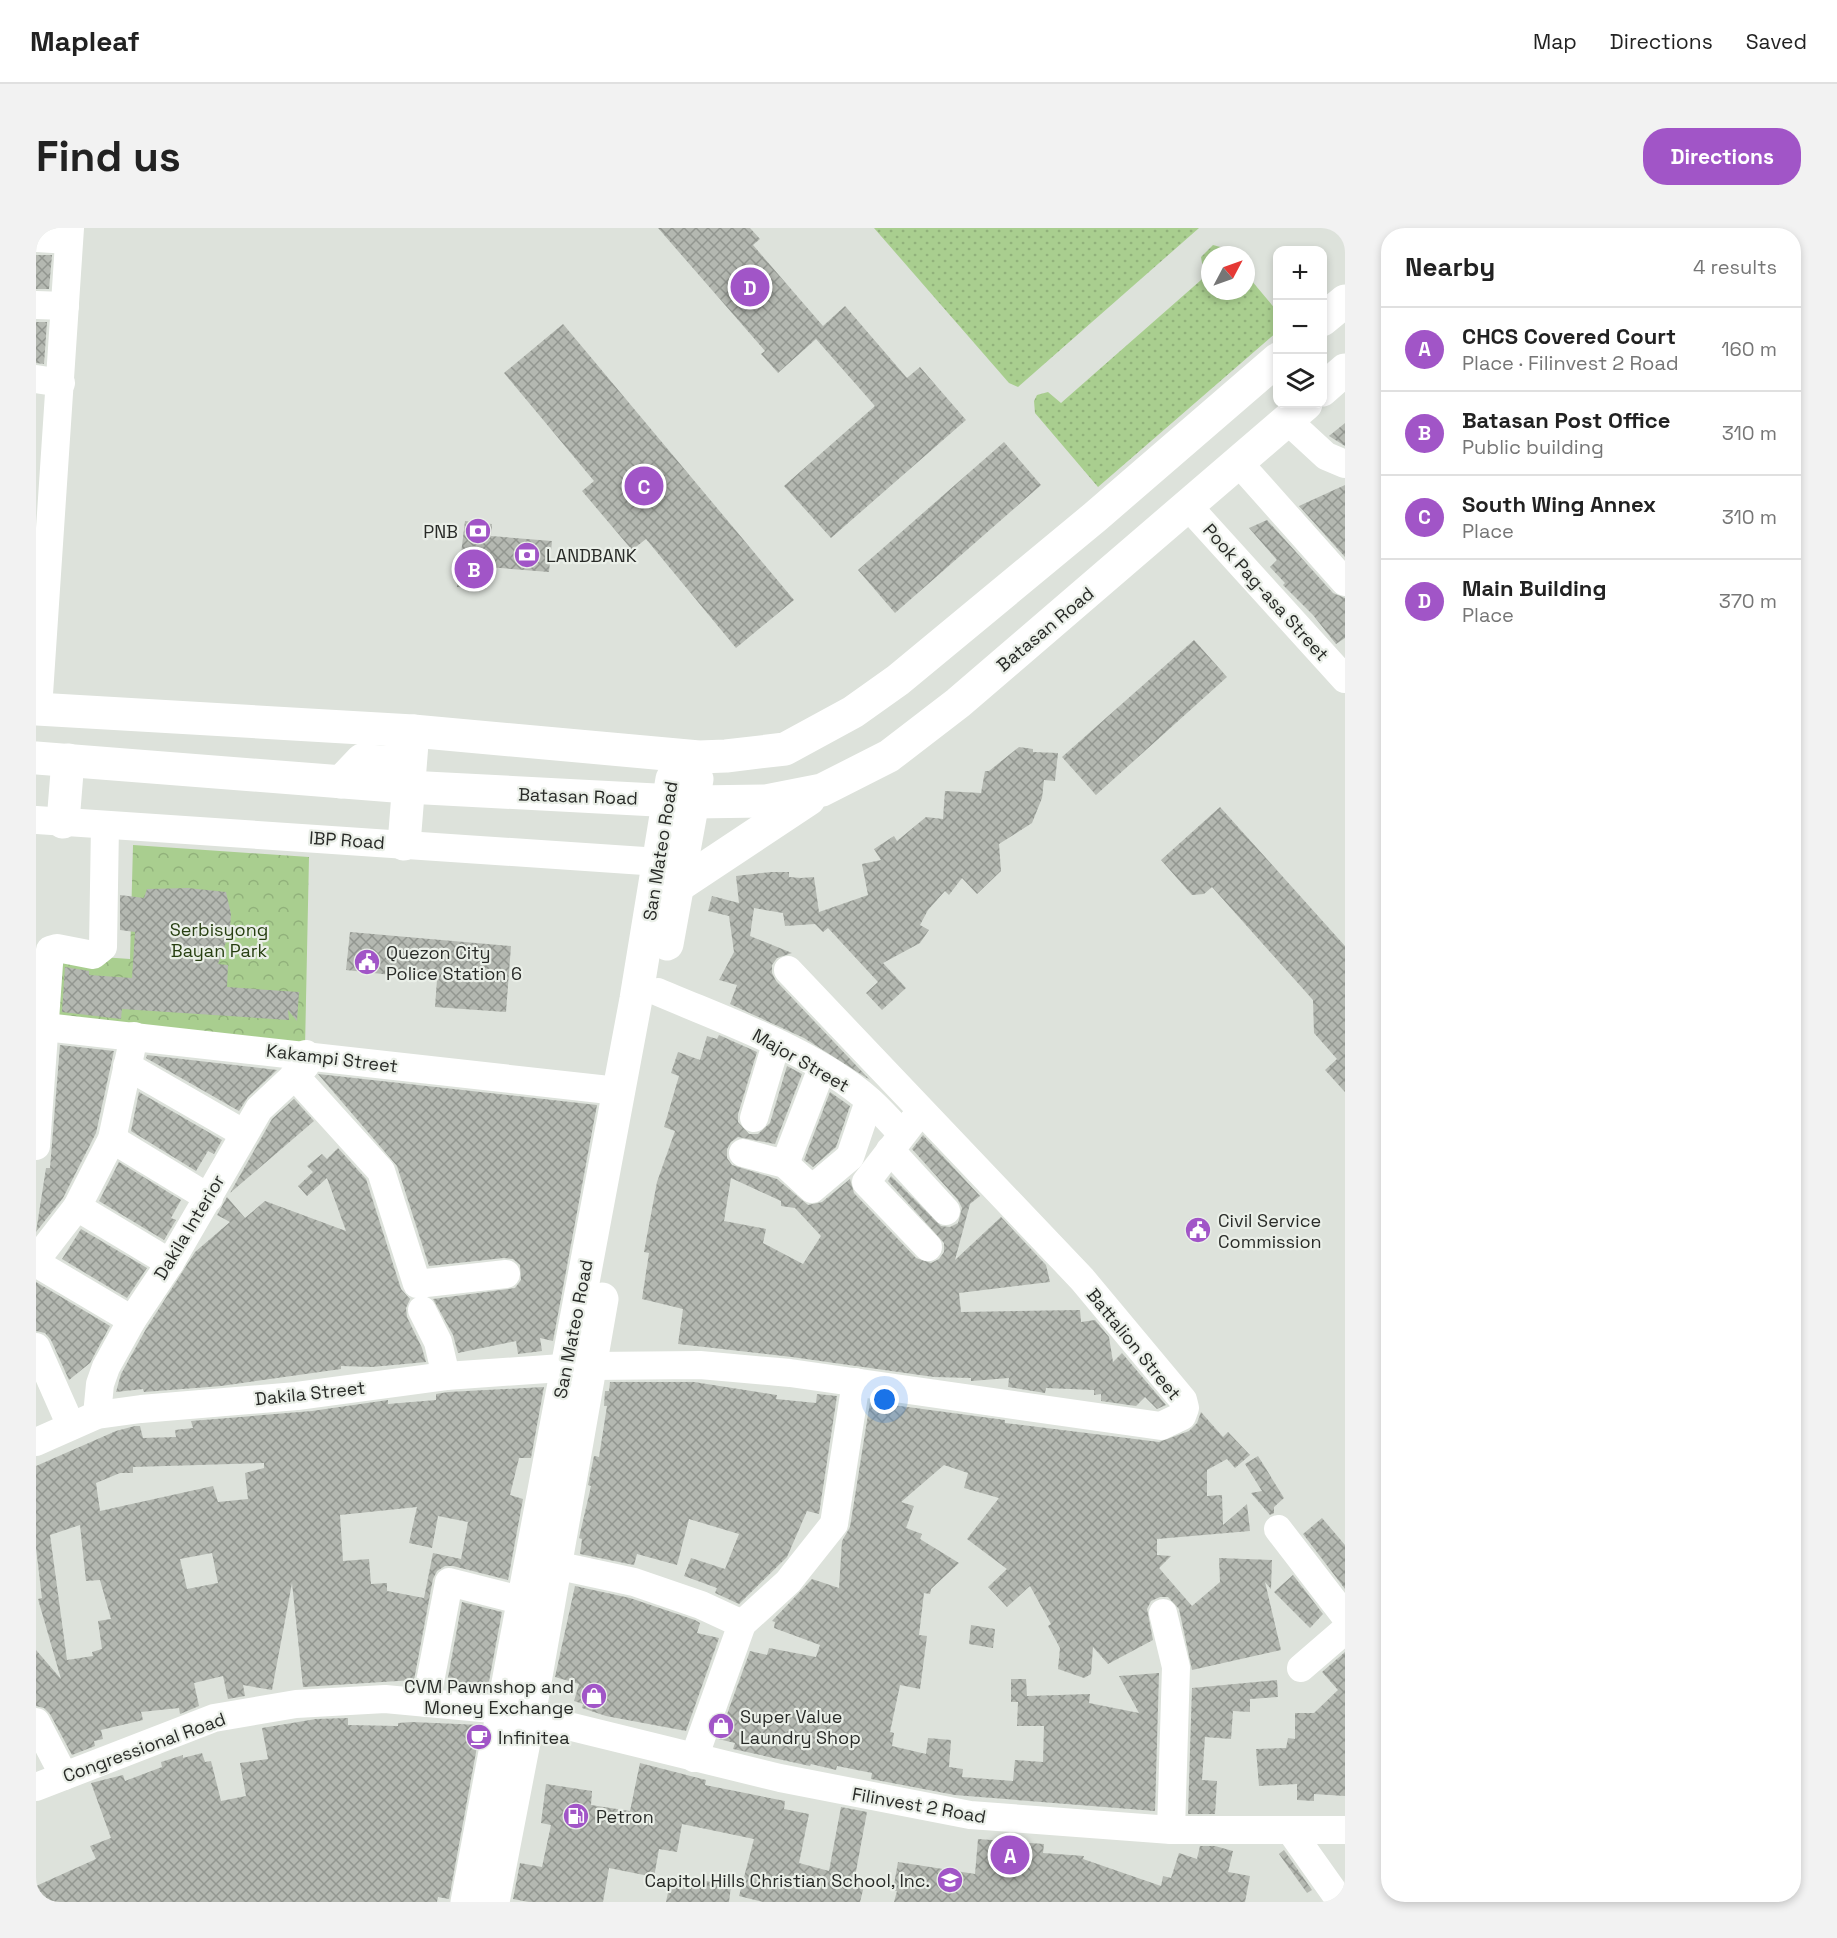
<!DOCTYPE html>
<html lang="en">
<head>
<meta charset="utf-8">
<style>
	:root { --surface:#fff; --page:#f2f2f2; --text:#222; --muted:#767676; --line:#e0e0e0; --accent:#a155c7 }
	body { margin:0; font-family:"Space Grotesk",sans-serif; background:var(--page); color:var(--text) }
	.controls { position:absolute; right:18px; top:18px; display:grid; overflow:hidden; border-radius:12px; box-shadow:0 3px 9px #0003 }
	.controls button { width:54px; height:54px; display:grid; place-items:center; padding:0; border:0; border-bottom:2px solid var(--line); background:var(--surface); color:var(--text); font:30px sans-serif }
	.compass { position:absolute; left:1165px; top:18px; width:54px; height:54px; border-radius:50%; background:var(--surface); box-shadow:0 3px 9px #0003; rotate:49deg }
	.you { position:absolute; left:849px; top:1172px; width:21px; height:21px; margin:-15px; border:4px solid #fff; border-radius:50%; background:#1a73e8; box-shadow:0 0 0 9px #1a73e833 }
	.badge { display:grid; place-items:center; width:39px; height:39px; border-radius:50%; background:var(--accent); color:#fff; font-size:20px; font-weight:700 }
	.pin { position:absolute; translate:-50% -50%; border:3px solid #fff; box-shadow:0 2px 6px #0006 }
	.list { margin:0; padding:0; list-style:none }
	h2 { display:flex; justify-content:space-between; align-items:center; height:78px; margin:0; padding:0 24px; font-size:26px }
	h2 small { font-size:20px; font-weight:400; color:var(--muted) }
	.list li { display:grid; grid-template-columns:39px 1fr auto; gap:18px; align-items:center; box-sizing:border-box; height:84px; padding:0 24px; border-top:2px solid var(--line) }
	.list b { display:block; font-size:22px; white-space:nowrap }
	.list p { margin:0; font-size:20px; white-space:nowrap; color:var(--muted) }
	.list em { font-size:20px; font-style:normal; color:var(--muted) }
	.icon { flex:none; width:33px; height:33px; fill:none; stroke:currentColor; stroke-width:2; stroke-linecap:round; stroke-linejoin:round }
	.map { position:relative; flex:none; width:1309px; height:1674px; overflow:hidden; border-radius:24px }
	header { display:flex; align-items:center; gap:36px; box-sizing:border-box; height:84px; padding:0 30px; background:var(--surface); border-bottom:2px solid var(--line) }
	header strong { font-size:28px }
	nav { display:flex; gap:33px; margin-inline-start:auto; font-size:21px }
	.intro { display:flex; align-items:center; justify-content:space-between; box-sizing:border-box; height:144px; padding:0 36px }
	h1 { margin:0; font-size:42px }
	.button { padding:15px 27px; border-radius:24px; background:var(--accent); color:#fff; font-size:21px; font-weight:700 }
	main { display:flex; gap:36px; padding:0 36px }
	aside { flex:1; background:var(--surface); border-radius:24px; box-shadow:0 3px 9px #0003 }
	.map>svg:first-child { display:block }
	.grass { fill:url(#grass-dots) }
	.park { fill:url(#park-crowns) }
	.building { fill:url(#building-cross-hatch); fill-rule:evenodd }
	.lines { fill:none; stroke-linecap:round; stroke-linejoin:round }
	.minor { stroke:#fff; stroke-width:28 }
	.major { stroke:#fff; stroke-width:33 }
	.labels { text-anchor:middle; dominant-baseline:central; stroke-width:4.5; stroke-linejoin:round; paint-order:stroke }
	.poi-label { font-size:18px; fill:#292b28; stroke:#eaefe8; text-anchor:start }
	.street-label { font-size:18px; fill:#292b28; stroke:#eaefe8 }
	.park-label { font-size:18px; fill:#273f11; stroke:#eaefe8 }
</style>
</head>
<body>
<header>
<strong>Mapleaf</strong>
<nav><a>Map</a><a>Directions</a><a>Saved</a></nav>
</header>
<div class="intro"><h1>Find us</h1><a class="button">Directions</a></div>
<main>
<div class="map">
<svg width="1309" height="1674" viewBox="0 0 1309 1674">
	<defs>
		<pattern id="grass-dots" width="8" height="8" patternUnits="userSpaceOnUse" patternTransform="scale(1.5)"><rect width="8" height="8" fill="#a9ce8f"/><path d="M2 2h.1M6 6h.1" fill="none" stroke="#91b17b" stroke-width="1.8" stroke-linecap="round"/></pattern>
		<pattern id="park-crowns" width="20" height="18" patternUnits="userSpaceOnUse" patternTransform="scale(1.5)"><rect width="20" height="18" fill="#a9ce8f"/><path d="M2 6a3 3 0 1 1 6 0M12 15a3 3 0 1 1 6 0" fill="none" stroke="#91b17b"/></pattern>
		<pattern id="building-cross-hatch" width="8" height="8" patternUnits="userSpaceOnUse" patternTransform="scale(1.5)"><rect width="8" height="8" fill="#b4b8b1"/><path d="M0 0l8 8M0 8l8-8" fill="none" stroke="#929690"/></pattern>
	</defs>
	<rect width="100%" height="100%" fill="#dde2db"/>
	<!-- grass -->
	<g class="grass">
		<polygon points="838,0 1163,0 982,159 973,155"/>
		<polygon points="1177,17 1188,20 1194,27 1174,27 1174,63 1210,63 1210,46 1241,83 1241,104 1062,259 999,185 998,173 1001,167 1012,164 1025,175 1173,45 1166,35 1165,29"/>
	</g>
	<!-- park -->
	<polygon class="park" points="97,617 273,629 269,820 20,794 23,726 94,731"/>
	<!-- building -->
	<g class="building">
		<polygon points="622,0 714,0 724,11 717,17 787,98 809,78 871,150 884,139 930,192 795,310 748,258 839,178 780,111 742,145 725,126 729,123"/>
		<polygon points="0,27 16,27 13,61 0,61"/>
		<polygon points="0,94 11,94 8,136 0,135"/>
		<polygon points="527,96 758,372 700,420 610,311 596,322 546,263 558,253 468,145"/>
		<polygon points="1309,195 1309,218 1293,208"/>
		<polygon points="968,214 1005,257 859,385 822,342"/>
		<polygon points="1309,257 1309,329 1263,278"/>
		<polygon points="1231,292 1297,365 1309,370 1309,410 1300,416 1277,387 1247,357 1249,355 1234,339 1241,332 1213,300"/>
		<polygon points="429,293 456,296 455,308 516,313 513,344 452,339 450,361 421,359"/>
		<polygon points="1158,412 1191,449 1060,567 1026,529"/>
		<polygon points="983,519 997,521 997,524 1022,525 1019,553 1008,552 1006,570 996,595 963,616 965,643 941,666 926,650 913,667 909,663 892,682 884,697 893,702 884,715 847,735 870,760 846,782 830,765 842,754 792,700 787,704 779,696 749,698 747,685 718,680 714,708 756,725 741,730 736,737 736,745 740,753 834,852 768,810 694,776 701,757 683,752 698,724 693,688 672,683 676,668 703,675 700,648 735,644 753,644 753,649 765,650 778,649 783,684 832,667 826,636 845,632 838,621 858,608 861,613 890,589 907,591 909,563 945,565 949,543 953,543"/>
		<polygon points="1184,579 1309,718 1309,864 1289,842 1301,831 1278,805 1277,772 1176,659 1168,666 1156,667 1125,632"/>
		<polygon points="152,660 190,664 195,686 194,703 182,736 192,737 191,759 263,764 261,793 252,782 253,792 86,781 85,791 26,784 29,739 53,743 53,747 96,750 99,704 84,702 84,667 108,670 111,661"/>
		<polygon points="314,704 475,718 470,784 399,779 401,752 310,742"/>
		<path d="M683,807l38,17 -19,62v8l11,12h9l12,-11 17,-57 15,8 -27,70 -37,-7 -7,5 -4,7v9l5,7 45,14 31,26 14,-3 28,-23 4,14 62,65 15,5 8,-4 5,-7v-9l-56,-62 3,-5 50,50 9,1 8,-4 4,-15 -4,-8 -46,-51 11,-14 57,61 -10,8 -15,56 46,-43 45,48 4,17 -91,11 2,19 119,-2 1,12 14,-2 14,17 4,25 9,-9 44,52 -9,4 -12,-12 -9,9 -35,-5v-7l-7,1v-5l-48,-2 -1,5 -37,-6 1,-9 -38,3v-3l-37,-1 -142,-20 -114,-13 5,-35 -41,-10 7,-46 -5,-1 13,-70 18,-51 -11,-4 15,-51 -8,-3 7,-21 22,8 7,-24 10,3zM695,950l50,23v5l14,2 26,28 -18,28 -40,-21 3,-14 -42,-8z"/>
		<polygon points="24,817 78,823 60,905 27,970 0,1004 10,940 14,940"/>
		<polygon points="111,827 241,842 212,869 203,883 110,830"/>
		<polygon points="282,846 561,877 517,1113 504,1110 506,1123 482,1126 480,1113 422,1125 417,1107 397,1071 479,1060 485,1052 484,1037 477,1031 468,1030 393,1038 361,938"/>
		<polygon points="103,864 186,912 178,926 172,923 160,943 95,903"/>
		<polygon points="794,864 814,878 800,919 777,939 768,932"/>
		<polygon points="258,871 278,893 194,965 236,891"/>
		<polygon points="302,920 330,951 365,1061 374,1071 370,1080 371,1089 386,1120 390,1134 336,1139 305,1138 305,1141 185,1158 108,1164 107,1161 80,1164 85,1146 110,1101 159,1024 194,994 181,987 191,969 209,990 229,973 310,1003 291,950 271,968 262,958 277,944 271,938 286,926 291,931"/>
		<polygon points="83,934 145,972 135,990 140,992 128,1012 63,973"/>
		<polygon points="45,1001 111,1040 91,1070 26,1031"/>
		<polygon points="0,1054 74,1098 54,1135 33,1152 15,1112 9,1105 0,1103"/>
		<polygon points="574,1154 658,1154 741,1167 740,1171 780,1175 781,1166 801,1168 783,1286 771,1283 751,1329 703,1376 679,1365 681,1360 648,1348 655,1330 689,1341 703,1306 653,1291 641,1337 601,1326 598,1337 544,1326 546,1311 543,1310 555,1258 552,1257 558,1228 563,1229 571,1178 568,1178 569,1163 573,1163"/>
		<path d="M508,1159l-13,71h-12l-9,37 13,4 -15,81 -55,-14h-8l-8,5 -4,8 -19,101 -111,7 -11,-104 -20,107 -29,-5 2,11 -17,3 -5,-23 -29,7 5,23 -19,8 -1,-6 -38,4 2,8 -42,10 2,9 -9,2 1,5 -23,9 -22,-41 -6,-6 -8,-2v-56l25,29 -23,-80 4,-1 -6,-50v-82l80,-35 19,-5h5l3,12 33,-1 -1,-7 18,-2 -2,-7 121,-10 76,-11v4l48,-4v-6l12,-2zM228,1235v5l-19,5 3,26 -30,3 -5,-16 -113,25 -4,-28 24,-10h13v-6zM381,1279l-8,36 23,5 6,-32 30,6 -7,37 -28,-6 -9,45 -37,-7v-8l-16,1 -2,-25 -26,2 -3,-46zM44,1297l6,56 14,-1 11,39 -13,2 4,28 -10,3 1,4 -26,4 -17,-125zM176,1325l6,30 -31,6 -7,-30z"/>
		<polygon points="834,1174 969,1192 969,1195 1123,1214 1153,1203 1161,1195 1165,1184 1187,1209 1192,1204 1214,1227 1199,1240 1191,1231 1171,1242 1171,1268 1186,1267 1187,1297 1211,1276 1214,1303 1121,1311 1121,1327 1135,1328 1123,1340 1156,1378 1184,1354 1183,1330 1236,1332 1235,1361 1229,1354 1245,1422 1156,1442 1143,1381 1132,1369 1124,1369 1115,1373 1111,1381 1117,1412 1072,1436 1057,1419 1055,1446 1048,1450 1022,1441 1024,1420 1012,1398 1015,1396 994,1358 971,1379 952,1359 971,1341 931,1311 963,1270 928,1260 932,1245 908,1237 865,1274 878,1278 870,1300 886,1306 884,1311 923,1335 895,1361 894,1366 888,1365 883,1407 891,1408 884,1461 864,1457 854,1504 858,1505 856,1518 890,1526 892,1510 915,1512 913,1539 927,1541 926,1549 977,1553 979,1532 1007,1534 1008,1498 981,1498 982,1474 975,1474 975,1451 990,1451 991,1468 1054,1466 1053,1475 1103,1485 1083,1448 1123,1445 1119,1583 919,1567 835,1551 836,1545 801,1538 800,1542 775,1536 774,1538 697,1521 699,1515 682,1511 714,1423 731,1427 733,1420 780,1429 784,1417 738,1400 739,1394 736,1393 776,1351 803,1360 806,1313 814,1299"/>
		<polygon points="1222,1228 1248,1270 1238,1279 1238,1285 1234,1287 1215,1265 1226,1263 1209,1236"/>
		<polygon points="1286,1290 1309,1317 1309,1361 1267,1306"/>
		<polygon points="1257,1347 1287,1386 1274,1400 1238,1364"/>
		<polygon points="539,1358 594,1370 659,1392 664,1395 661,1405 683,1410 650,1503 570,1488 546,1480 547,1476 538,1473 543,1456 519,1449"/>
		<polygon points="426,1374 466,1384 451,1464 410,1460"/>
		<polygon points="935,1397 959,1401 957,1420 933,1416"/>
		<polygon points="1309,1424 1309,1568 1278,1566 1278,1573 1261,1572 1261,1556 1223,1558 1220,1521 1250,1520 1252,1510 1259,1511 1259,1485 1278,1485 1302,1462 1286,1444"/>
		<polygon points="1241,1452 1242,1469 1214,1471 1214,1484 1197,1483 1195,1511 1169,1509 1166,1552 1181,1553 1179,1586 1152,1586 1156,1460"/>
		<polygon points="312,1490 312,1497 362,1498 362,1495 376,1494 445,1497 413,1671 402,1669 401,1674 0,1674 0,1658 60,1631 54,1618 75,1610 55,1555 87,1547 89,1553 126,1539 125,1534 147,1527 147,1530 166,1525 169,1534 175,1533 185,1573 210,1568 204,1535 232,1531 226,1500 280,1491"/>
		<polygon points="604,1535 670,1552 669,1557 749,1573 748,1581 773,1586 763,1635 793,1643 805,1579 831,1584 818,1654 828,1658 824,1674 727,1674 703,1668 718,1611 646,1596 641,1624 623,1621 618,1649 573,1640 567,1674 493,1674 477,1671 484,1635 506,1639 515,1597 505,1595 510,1556 556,1563 555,1577 594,1583"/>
		<polygon points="942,1611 1008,1616 1007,1625 1048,1628 1047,1631 1125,1658 1127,1648 1135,1650 1143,1625 1161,1631 1164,1618 1179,1618 1197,1623 1192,1644 1214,1648 1209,1674 858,1674 861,1663 857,1662 862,1634 939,1646"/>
		<polygon points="1248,1622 1276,1662 1271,1665 1243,1626"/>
		<polygon points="656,1650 695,1658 693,1674 630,1674 634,1655 655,1656"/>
	</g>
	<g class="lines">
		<!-- minor -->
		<g class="minor">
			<polyline points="0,10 33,12"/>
			<polyline points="0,77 29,78"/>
			<polyline points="0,151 25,155"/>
			<polyline points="1251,192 1290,228 1309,236"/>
			<polyline points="1202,234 1309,354"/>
			<polyline points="1152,278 1309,451"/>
			<polyline points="2,481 34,0"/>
			<polyline points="0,592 623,634"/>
			<path d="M622,764c70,30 155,59 212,109 11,10 22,22 32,33"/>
			<polyline points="9,799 582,863"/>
			<polyline points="91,838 207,905"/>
			<polyline points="258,847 345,943 381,1056 470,1046"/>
			<polyline points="718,890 740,816"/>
			<polyline points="877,893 830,954 892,1019"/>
			<polyline points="76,911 173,970"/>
			<polyline points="0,918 14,722 21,720 57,727 67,719 69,597"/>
			<polyline points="854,922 910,983"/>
			<polyline points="707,925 749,936 776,961 814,929 833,873"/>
			<polyline points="749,936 786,840"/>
			<polyline points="41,979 134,1035"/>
			<polyline points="0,1032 41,979 76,911 98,808"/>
			<polyline points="0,1035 96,1092"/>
			<polyline points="386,1082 402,1114 410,1148"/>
			<polyline points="0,1119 35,1198"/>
			<polyline points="61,1187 64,1156 70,1139 96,1092 134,1035 223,881 269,838 270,826"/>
			<polyline points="0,1214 61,1187 105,1181 261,1168 410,1148 554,1138 664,1137 754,1145 1125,1198 1146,1188 1149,1180 1147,1172 1046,1051 752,742"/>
			<polyline points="1242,1301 1309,1388"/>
			<polyline points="519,1337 598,1354 665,1377 706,1396"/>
			<polyline points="1127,1385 1140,1439 1135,1602"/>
			<polyline points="1265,1440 1309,1402"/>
			<polyline points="390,1475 413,1354 488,1373"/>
			<polyline points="0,1494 28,1548"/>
			<polyline points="658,1530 706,1396 752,1354 798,1296 820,1154"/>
			<polyline points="0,1559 178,1490 260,1476 349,1471 467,1482 744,1550 934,1587 1135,1602 1309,1602"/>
			<polyline points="1254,1602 1305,1674"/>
		</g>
		<!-- major -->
		<g class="major">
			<polyline points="1286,92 1309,73"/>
			<polyline points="1286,162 1309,142"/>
			<polyline points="0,481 377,503 663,529 690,528 749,521 817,484 862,452 1059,289 1242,131"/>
			<polyline points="0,530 371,559 658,574 730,573 786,562 853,528 922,475 1270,176"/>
			<path d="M305,554l21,-22c19,2 35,7 48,-7"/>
			<polyline points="27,594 32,532"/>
			<polyline points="368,616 377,503"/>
			<polyline points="642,658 773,571"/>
			<polyline points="631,716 661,551"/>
			<polyline points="431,1674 600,771 636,551"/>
			<polyline points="457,1674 493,1488 566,1071"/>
		</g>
	</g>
	<!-- icons -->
	<defs>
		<g id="bank-disc" transform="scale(1.35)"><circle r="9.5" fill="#a155c7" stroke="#eaefe8"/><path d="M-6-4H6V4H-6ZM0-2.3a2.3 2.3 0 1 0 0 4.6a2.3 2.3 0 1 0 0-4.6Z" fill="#fff"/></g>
		<g id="civic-disc" transform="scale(1.35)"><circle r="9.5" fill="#a155c7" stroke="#eaefe8"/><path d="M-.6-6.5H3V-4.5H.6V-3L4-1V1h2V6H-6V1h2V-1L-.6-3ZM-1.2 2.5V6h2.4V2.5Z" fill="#fff"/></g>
		<g id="shop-disc" transform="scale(1.35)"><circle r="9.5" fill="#a155c7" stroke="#eaefe8"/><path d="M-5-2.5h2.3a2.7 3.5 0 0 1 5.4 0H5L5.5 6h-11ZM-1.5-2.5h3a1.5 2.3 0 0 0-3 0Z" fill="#fff"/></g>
		<g id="cafe-disc" transform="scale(1.35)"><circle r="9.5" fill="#a155c7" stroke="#eaefe8"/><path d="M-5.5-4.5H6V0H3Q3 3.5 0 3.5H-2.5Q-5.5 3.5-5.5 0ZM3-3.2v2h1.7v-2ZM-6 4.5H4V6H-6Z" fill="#fff"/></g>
		<g id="fuel-disc" transform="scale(1.35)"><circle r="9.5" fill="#a155c7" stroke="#eaefe8"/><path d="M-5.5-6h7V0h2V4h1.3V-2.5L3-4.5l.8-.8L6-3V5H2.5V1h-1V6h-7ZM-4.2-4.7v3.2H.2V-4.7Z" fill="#fff"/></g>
		<g id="school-disc" transform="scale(1.35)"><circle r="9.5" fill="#a155c7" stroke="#eaefe8"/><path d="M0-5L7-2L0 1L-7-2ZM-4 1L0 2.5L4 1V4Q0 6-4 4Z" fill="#fff"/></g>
	</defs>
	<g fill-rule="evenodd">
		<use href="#bank-disc" x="442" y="303"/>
		<use href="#bank-disc" x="491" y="327"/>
		<use href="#civic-disc" x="331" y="734"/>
		<use href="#civic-disc" x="1162" y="1002"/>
		<use href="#shop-disc" x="558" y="1468"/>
		<use href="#shop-disc" x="685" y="1498"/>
		<use href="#cafe-disc" x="443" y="1509"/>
		<use href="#fuel-disc" x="540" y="1588"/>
		<use href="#school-disc" x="914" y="1652"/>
	</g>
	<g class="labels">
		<!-- poi labels -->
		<g class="poi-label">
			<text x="422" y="303" text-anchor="end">PNB</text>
			<text x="510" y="327">LANDBANK</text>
			<text x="350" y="724">Quezon City<tspan x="350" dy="21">Police Station 6</tspan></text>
			<text x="1182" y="992">Civil Service<tspan x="1182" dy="21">Commission</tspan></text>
			<text x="538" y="1458" text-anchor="end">CVM Pawnshop and<tspan x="538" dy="21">Money Exchange</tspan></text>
			<text x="704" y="1488">Super Value<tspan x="704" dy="21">Laundry Shop</tspan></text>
			<text x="462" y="1509">Infinitea</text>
			<text x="560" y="1588">Petron</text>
			<text x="894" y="1652" text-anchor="end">Capitol Hills Christian School, Inc.</text>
		</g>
		<!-- street labels -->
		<g class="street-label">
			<text transform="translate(1230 364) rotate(48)">Pook Pag-asa Street</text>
			<text transform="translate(1009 401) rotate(-40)">Batasan Road</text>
			<text transform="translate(542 568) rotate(2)">Batasan Road</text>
			<text transform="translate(311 612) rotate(4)">IBP Road</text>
			<text transform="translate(624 623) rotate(-81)">San Mateo Road</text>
			<text transform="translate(296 830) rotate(7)">Kakampi Street</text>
			<text transform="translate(765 832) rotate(30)">Major Street</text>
			<text transform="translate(153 999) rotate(-59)">Dakila Interior</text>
			<text transform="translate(537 1101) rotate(-79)">San Mateo Road</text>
			<text transform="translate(1098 1116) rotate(51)">Battalion Street</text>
			<text transform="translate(274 1165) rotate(-6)">Dakila Street</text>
			<text transform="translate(108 1519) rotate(-20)">Congressional Road</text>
			<text transform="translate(883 1577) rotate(10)">Filinvest 2 Road</text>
		</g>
		<!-- park labels -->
		<g class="park-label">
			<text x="183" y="701">Serbisyong<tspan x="183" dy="21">Bayan Park</tspan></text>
		</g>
	</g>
</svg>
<div class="controls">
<button>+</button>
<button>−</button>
<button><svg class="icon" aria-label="layers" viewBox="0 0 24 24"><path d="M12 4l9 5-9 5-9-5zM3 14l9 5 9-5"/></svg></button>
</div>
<svg class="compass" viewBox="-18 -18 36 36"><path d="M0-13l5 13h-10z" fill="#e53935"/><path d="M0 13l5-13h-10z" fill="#767676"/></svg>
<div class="you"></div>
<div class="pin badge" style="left:974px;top:1627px">A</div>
<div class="pin badge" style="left:438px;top:341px">B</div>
<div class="pin badge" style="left:608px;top:258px">C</div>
<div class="pin badge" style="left:714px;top:59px">D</div>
</div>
<aside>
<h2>Nearby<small>4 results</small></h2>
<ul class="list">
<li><span class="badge">A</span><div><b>CHCS Covered Court</b><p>Place · Filinvest 2 Road</p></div><em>160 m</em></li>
<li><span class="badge">B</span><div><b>Batasan Post Office</b><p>Public building</p></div><em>310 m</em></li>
<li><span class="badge">C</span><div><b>South Wing Annex</b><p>Place</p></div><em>310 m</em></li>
<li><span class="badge">D</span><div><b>Main Building</b><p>Place</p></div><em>370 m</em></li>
</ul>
</aside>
</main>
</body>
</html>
